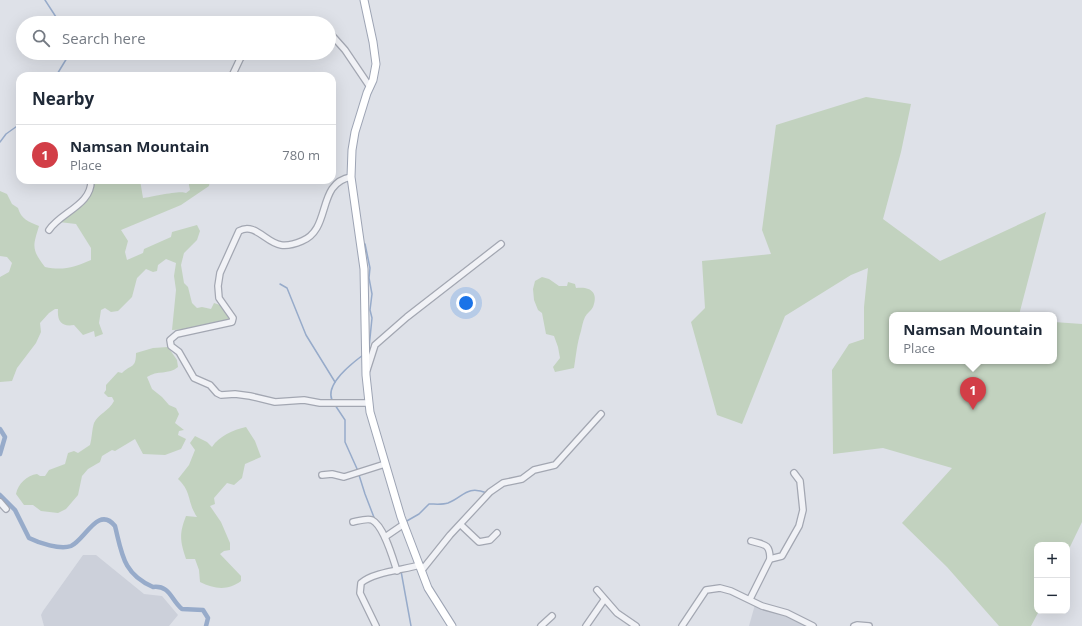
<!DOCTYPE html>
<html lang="en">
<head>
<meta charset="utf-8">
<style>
	:root { --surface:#fff; --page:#f6f6f7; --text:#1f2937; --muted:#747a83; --line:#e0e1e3; --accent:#d23e47 }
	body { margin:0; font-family:"Open Sans",sans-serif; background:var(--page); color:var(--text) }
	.controls { position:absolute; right:12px; bottom:12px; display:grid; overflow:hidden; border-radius:8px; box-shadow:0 4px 16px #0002 }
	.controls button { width:36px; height:36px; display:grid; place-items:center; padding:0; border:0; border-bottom:1px solid var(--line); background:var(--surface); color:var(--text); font:20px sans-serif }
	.you { position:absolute; left:466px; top:303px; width:14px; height:14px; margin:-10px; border:3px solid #fff; border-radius:50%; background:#1a73e8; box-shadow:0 0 0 6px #1a73e833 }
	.badge { display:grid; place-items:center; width:26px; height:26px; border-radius:50%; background:var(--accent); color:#fff; font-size:13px; font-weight:700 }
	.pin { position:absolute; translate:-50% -33px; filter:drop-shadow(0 1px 2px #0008) }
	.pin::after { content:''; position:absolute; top:21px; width:14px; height:12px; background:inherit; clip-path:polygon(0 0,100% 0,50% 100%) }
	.popup { position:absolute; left:889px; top:312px; width:168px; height:52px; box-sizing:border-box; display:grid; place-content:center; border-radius:8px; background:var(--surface); filter:drop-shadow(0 1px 3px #0005); font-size:13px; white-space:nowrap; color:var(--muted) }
	.popup b { font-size:15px; color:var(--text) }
	.popup::after { content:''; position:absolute; left:50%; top:100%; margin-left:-8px; border:8px solid transparent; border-top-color:var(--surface) }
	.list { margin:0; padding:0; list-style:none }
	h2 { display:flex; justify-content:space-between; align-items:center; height:52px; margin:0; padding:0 16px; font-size:17px }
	h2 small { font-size:13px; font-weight:400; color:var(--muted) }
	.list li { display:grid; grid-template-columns:26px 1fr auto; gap:12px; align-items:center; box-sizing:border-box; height:60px; padding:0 16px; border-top:1px solid var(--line) }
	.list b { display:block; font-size:15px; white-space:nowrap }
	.list p { margin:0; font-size:13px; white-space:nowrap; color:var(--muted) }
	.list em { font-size:13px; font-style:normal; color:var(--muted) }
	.icon { flex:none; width:22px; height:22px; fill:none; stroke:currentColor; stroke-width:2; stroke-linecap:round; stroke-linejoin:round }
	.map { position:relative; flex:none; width:1082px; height:626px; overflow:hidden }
	.search { position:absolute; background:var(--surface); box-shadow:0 4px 16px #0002; left:16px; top:16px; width:320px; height:44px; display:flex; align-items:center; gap:10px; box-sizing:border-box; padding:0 14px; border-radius:22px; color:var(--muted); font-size:15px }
	.panel { position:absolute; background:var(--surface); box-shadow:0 4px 16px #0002; left:16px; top:72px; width:320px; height:112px; border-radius:12px }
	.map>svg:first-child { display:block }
	.built { fill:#ccd0da }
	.green { fill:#c2d2bf }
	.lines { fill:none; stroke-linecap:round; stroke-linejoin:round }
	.stream { stroke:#97abca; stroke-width:1.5 }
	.canal { stroke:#97abca; stroke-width:4.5 }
	.minor-casing { stroke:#a3a7b2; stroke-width:8 }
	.major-casing { stroke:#9da4b4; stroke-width:9 }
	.minor { stroke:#f1f2f6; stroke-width:5.5 }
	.major { stroke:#fff; stroke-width:7 }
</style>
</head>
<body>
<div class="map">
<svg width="1082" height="626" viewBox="0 0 1082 626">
	<rect width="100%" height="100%" fill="#dee1e8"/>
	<!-- built -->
	<g class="built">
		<polygon points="83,555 96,555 144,594 162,596 178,615 169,626 44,626 41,615 43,611"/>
		<polygon points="756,601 789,612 813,626 749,626"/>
	</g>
	<!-- green -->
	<g class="green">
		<polygon points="866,97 911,104 901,152 883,219 940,261 1046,212 1019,315 892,315 892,361 1054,361 1054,322 1082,324 1082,522 1067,553 1067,545 1037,545 1037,611 1039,611 1031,626 999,626 947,567 902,523 952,468 883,448 833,454 832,370 849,344 864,339 864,307 868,268 851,275 785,316 742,424 717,415 691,322 705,308 702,261 771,254 762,230 776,125"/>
		<path d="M93,180h47l3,18c9,-1 37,-8 43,-5l4,-3 -2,-10h22l-1,6 -28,19 -60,25 7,11 -3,11 2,8 16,-7 1,-4 27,-12 1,-5 25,-7 3,6 -3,9 -13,13 -3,12 3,18 4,4 4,16 5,5 5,-1 9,2 3,-6 6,2 11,12 -2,3 -37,9 -20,1 4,-40 -2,-14 2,-13 -10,-4 -8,6 -1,6 -4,1 -7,-3 -9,9 -5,19 -14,14 -7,1 -6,-4 -4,2 -2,13 4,11 -8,3 -1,-6 -11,4 -9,-10c-12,2 -17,-3 -16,-16h-3l-6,4 -9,10 1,9 -5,11 -19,25 -5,13 -12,1v-105l9,-5 3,-9 -5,-6 -7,-1v-65l7,3 5,10 6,4c3,11 11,14 21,18 -6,20 -8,23 6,41 18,4 30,0 46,-7v-12l-15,-24 -17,-2c15,-12 35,-21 34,-42z"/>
		<path d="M542,277l7,2 10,7h8l1,-4 7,2 1,4c14,-2 23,4 17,19 -2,4 -6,6 -8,10 -2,4 -3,9 -4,14 -4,12 -5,25 -7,37l-19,4 -2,-5 7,-9 -2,-11 -4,-11 -8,-2 -4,-21 -4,-3 -4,-10 -1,-11 2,-8z"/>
		<path d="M168,347l9,13 1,7c-9,8 -21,3 -31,10l5,12 10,8 7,8 7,3 3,6 -4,9 9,7 -5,1 -1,4 8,4 -5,10 -16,6 -22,-1 -8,-15 -20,12 -3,-1 -10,6 -2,6 -12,7 -6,7 -4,19 -12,14 -8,4 -17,-2 -8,-6h-9l-8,-11c2,-10 11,-19 21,-20l3,2h5l4,-6 16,-6 3,-11 6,-2 4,2 12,-8c2,-7 2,-16 4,-22 4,-9 15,-12 20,-22l-2,-4h-4l-4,-4 2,-3v-5l12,-13 4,1c9,-9 14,-4 14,-20l17,-5z"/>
		<path d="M246,427l9,14 6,16 -16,7 -3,14 -8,7 -7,-2 -13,15 1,6 -5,2 11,16 9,21v7l-6,1 -4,3 21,22v5c-13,10 -27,8 -41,1l-1,-12 -4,-11h-9c-6,-18 -7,-25 0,-43l11,1c-10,-15 -5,-25 -19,-38l11,-14 6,-15 -5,-7 5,-7 12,6 5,5c7,-11 21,-17 34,-20z"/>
	</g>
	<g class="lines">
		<!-- stream -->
		<g class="stream">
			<polyline points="45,0 56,17 63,23"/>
			<polyline points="56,76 70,53"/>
			<polyline points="0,142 6,134 20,124"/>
			<polyline points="365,244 370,268 369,278 372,294 370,310 372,318 369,348"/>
			<polyline points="280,284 287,288 306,335 335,382"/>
			<path d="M332,400c-7,-16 19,-36 31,-45"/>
			<polyline points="335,405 345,420 345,442 358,471"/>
			<polyline points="359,475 365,494 375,520"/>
			<path d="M405,522l14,-8 10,-10c6,0 13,1 19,-1 16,-6 18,-18 39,-10"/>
			<polyline points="401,571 411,626"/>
		</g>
		<!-- canal -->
		<g class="canal">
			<polyline points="0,429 5,437 0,454"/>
			<path d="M0,495l15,15 14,28c10,5 31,12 42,8 14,-6 27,-41 44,-20 7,28 8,48 38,61 17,-2 18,13 29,22l21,1 5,8 -2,8"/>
		</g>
		<!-- minor casing -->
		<g class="minor-casing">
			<g id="minor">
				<polyline points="329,32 345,50 370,87"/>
				<polyline points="232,76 240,59 245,53"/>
				<path d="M351,177c-35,6 -19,52 -49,64 -7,3 -14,5 -21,4 -15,-2 -26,-23 -42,-14l-19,42 -2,13 1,12 14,20 -1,4 -55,12 -7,6 1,6 8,6 15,26 16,7 7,8 4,2 14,-1 15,2 25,6 29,-2 16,3h49"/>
				<path d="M49,230c12,-18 43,-25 42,-50"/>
				<polyline points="367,370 375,345 407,317 501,244"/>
				<polyline points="322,475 332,474 344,477 385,464"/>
				<polyline points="0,502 6,509"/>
				<path d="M353,522c5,-1 14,-4 19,-2 12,6 21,39 25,51"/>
				<polyline points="461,525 479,542 490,540 497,533"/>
				<polyline points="385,537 404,524"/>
				<path d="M751,541c13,4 19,2 19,18"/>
				<polyline points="422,570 450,535 490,492 503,483 522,479 534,470 555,465 601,414"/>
				<polyline points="597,590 617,613 636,626"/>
				<polyline points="750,599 770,559 782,556 799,526 803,510 800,481 794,473"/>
				<path d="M376,626l-16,-33 1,-10c12,-11 42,-13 59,-18"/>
				<polyline points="541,626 552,616"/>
				<polyline points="586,626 604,600"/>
				<polyline points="682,626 706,590 720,588 731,591 762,606 787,613 813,626"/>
				<polyline points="854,626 857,625 869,626"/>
			</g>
		</g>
		<!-- major casing -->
		<g class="major-casing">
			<polyline id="major" points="364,0 373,42 376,64 373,80 367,93 355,132 352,150 351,177 364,269 366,375 370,412 401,517 428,588 452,626"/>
		</g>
		<!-- minor -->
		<use href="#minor" class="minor"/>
		<!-- major -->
		<use href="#major" class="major"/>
	</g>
</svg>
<div class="controls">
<button>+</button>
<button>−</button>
</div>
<div class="you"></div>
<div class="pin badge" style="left:973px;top:410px">1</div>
<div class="popup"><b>Namsan Mountain</b>Place</div>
<div class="search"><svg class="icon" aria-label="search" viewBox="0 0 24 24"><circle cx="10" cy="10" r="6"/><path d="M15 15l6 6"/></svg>Search here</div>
<section class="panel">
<h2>Nearby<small></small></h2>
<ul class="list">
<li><span class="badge">1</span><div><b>Namsan Mountain</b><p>Place</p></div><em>780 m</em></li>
</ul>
</section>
</div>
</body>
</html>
